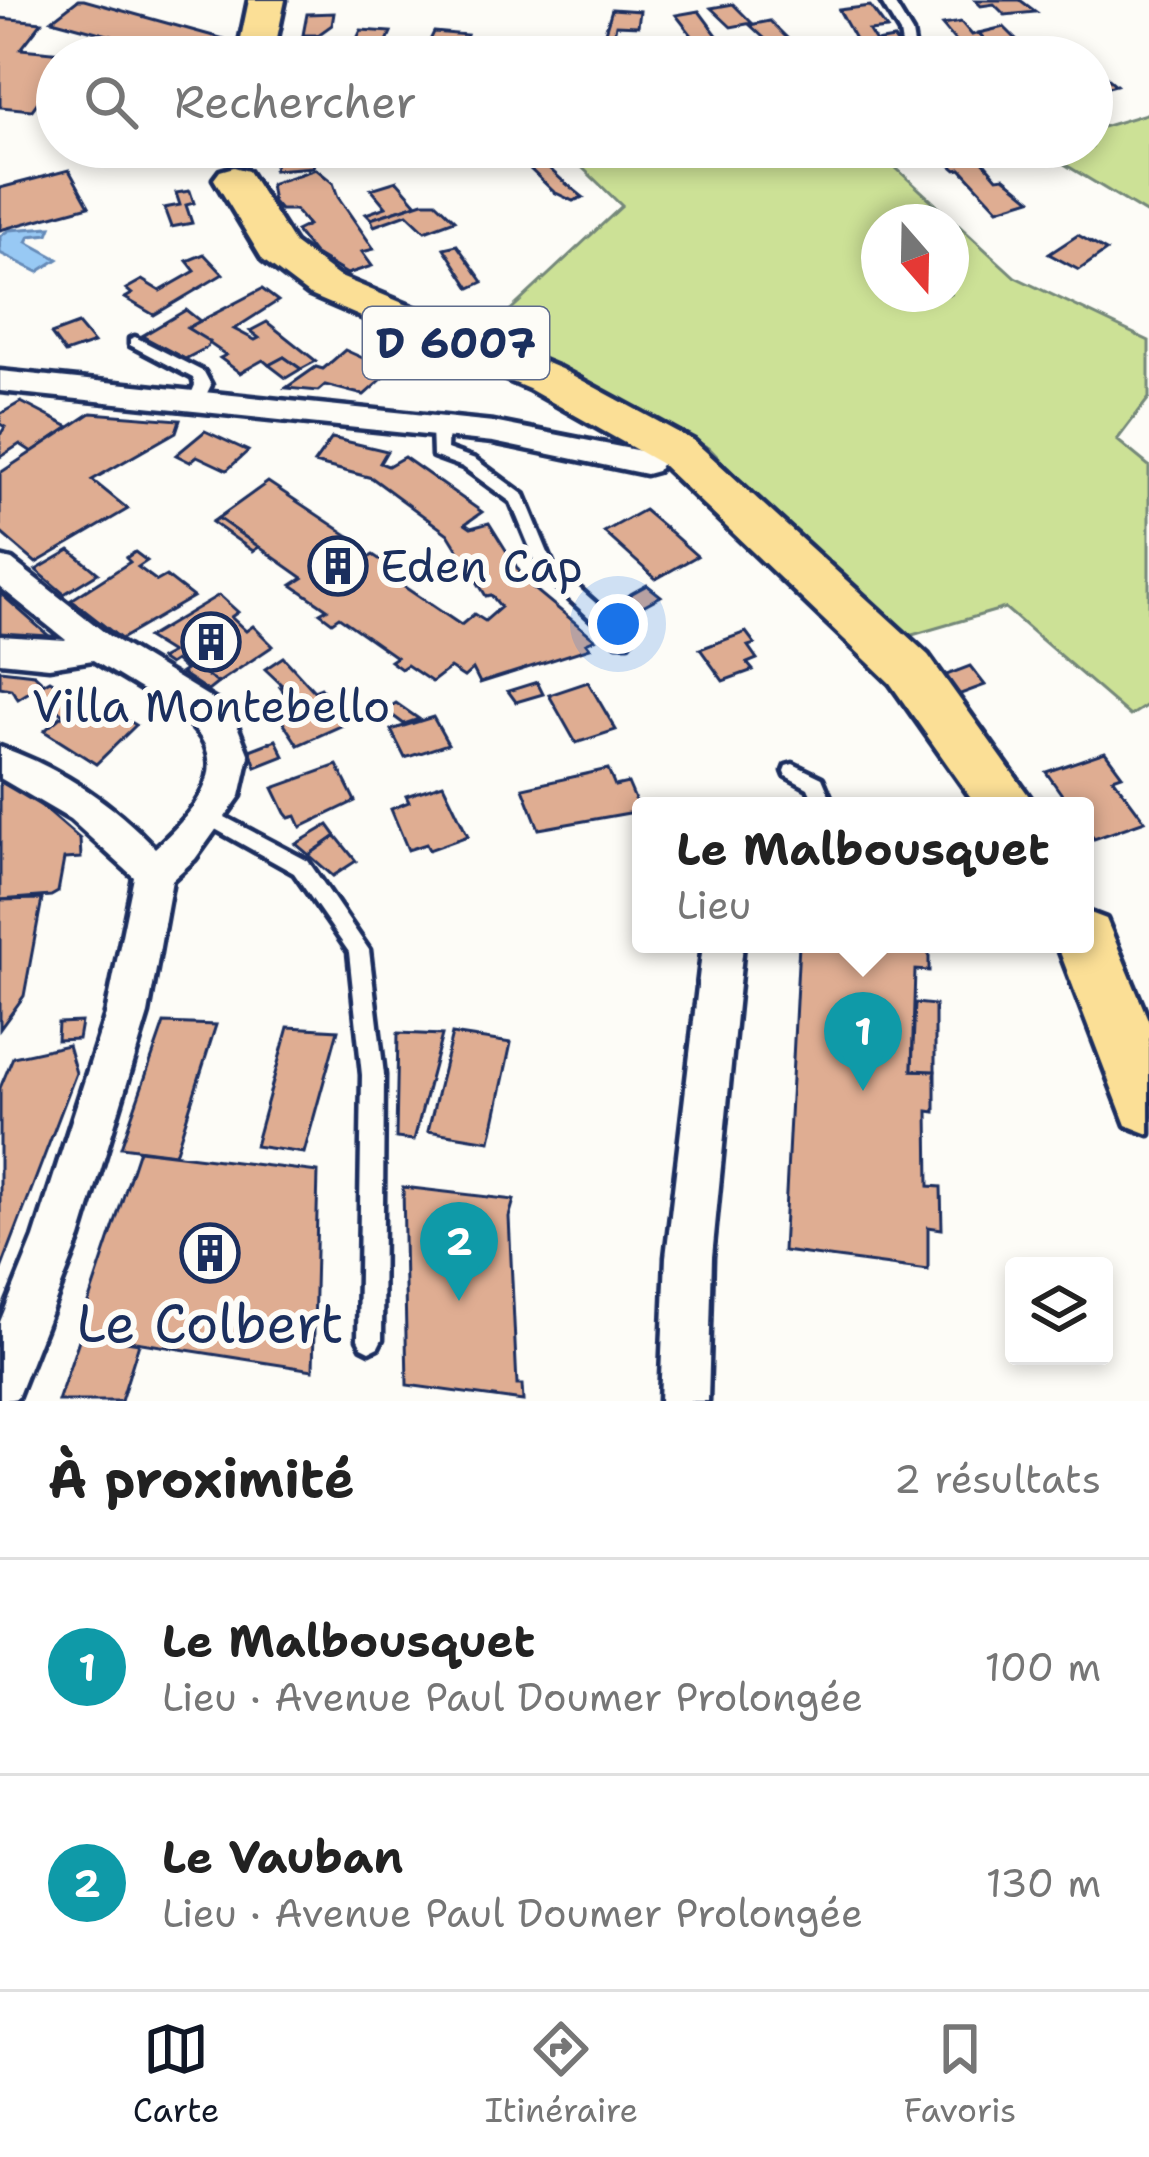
<!DOCTYPE html>
<html lang="fr">
<head>
<meta charset="utf-8">
<style>
	:root { --surface:#fff; --page:#f6f6f6; --text:#222; --muted:#767676; --line:#e0e0e0; --accent:#111827 }
	body { margin:0; font-family:"Shantell Sans",sans-serif; background:var(--page); color:var(--text) }
	.controls { position:absolute; right:36px; bottom:36px; display:grid; overflow:hidden; border-radius:12px; box-shadow:0 6px 18px #0003 }
	.controls button { width:108px; height:108px; display:grid; place-items:center; padding:0; border:0; border-bottom:3px solid var(--line); background:var(--surface); color:var(--text); font:60px sans-serif }
	.compass { position:absolute; left:861px; top:204px; width:108px; height:108px; border-radius:50%; background:var(--surface); box-shadow:0 6px 18px #0003; rotate:160deg }
	.you { position:absolute; left:618px; top:624px; width:42px; height:42px; margin:-30px; border:9px solid #fff; border-radius:50%; background:#1a73e8; box-shadow:0 0 0 18px #1a73e833 }
	.badge { display:grid; place-items:center; width:78px; height:78px; border-radius:50%; background:var(--accent); color:#fff; font-size:39px; font-weight:700 }
	.pin { position:absolute; translate:-50% -99px; filter:drop-shadow(0 3px 6px #0008) }
	.pin::after { content:''; position:absolute; top:63px; width:42px; height:36px; background:inherit; clip-path:polygon(0 0,100% 0,50% 100%) }
	.popup { position:absolute; left:632px; top:797px; width:462px; height:156px; box-sizing:border-box; display:grid; place-content:center; border-radius:12px; background:var(--surface); filter:drop-shadow(0 3px 9px #0005); font-size:39px; white-space:nowrap; color:var(--muted) }
	.popup b { font-size:45px; color:var(--text) }
	.popup::after { content:''; position:absolute; left:50%; top:100%; margin-left:-24px; border:24px solid transparent; border-top-color:var(--surface) }
	.list { margin:0; padding:0; list-style:none }
	h2 { display:flex; justify-content:space-between; align-items:center; height:156px; margin:0; padding:0 48px; font-size:51px }
	h2 small { font-size:39px; font-weight:400; color:var(--muted) }
	.list li { display:grid; grid-template-columns:78px 1fr auto; gap:36px; align-items:center; box-sizing:border-box; height:216px; padding:0 48px; border-top:3px solid var(--line) }
	.list b { display:block; font-size:45px; white-space:nowrap }
	.list p { margin:0; font-size:39px; white-space:nowrap; color:var(--muted) }
	.list em { font-size:39px; font-style:normal; color:var(--muted) }
	.icon { flex:none; width:66px; height:66px; fill:none; stroke:currentColor; stroke-width:2; stroke-linecap:round; stroke-linejoin:round }
	.map { position:relative; flex:none; width:1149px; height:1401px; overflow:hidden }
	.search { position:absolute; background:var(--surface); box-shadow:0 6px 18px #0003; left:36px; right:36px; top:36px; height:132px; display:flex; align-items:center; gap:30px; box-sizing:border-box; padding:0 42px; border-radius:66px; color:var(--muted); font-size:45px }
	.sheet { height:588px; background:var(--surface) }
	nav { display:flex; justify-content:space-around; align-items:center; box-sizing:border-box; height:168px; border-top:3px solid var(--line); background:var(--surface); font-size:33px; color:var(--muted) }
	nav a { display:grid; justify-items:center; gap:6px }
	nav .on { color:var(--accent) }
	.map>svg:first-child { display:block }
	.green { fill:#cce196; stroke:#74887a; stroke-width:3; fill-rule:evenodd }
	.water { fill:#98c9f4; stroke:#668bb8; stroke-width:3 }
	.building { fill:#dfad92; stroke:#1b2f5e; stroke-width:3 }
	.lines { fill:none; stroke-linecap:round; stroke-linejoin:round }
	.service-casing { stroke:#1b2f5e; stroke-width:9 }
	.minor-casing { stroke:#1b2f5e; stroke-width:9 }
	.primary-casing { stroke:#1b2f5e; stroke-width:9 }
	.service { fill:#fdfcf7; fill-rule:evenodd }
	.minor { fill:#fdfcf7; fill-rule:evenodd }
	.primary { fill:#fbdf96; fill-rule:evenodd }
	.labels { text-anchor:middle; dominant-baseline:central; stroke-width:12; stroke-linejoin:round; paint-order:stroke }
	.shield { fill:#fdfcf7; stroke:#5f6c8c; stroke-width:3 }
	.shield-label { font-size:42px; font-weight:bold; fill:#1b2f5e }
	.poi-label { font-size:45px; fill:#1b2f5e; stroke:#fdfcf7; text-anchor:start }
	.near-poi-label { font-size:54px; fill:#1b2f5e; stroke:#fdfcf7 }
</style>
</head>
<body>
<div class="map">
<svg width="1149" height="1401" viewBox="0 0 1149 1401">
	<rect width="100%" height="100%" fill="#fdfcf7"/>
	<filter id="ink" filterUnits="userSpaceOnUse"><feTurbulence type="fractalNoise" baseFrequency=".00833" numOctaves="2"/><feDisplacementMap in="SourceGraphic" scale="24" xChannelSelector="R" yChannelSelector="G"/><feConvolveMatrix kernelMatrix="1 2 1 2 8 2 1 2 1" color-interpolation-filters="sRGB"/></filter>
	<g filter="url(#ink)">
		<!-- green -->
		<g class="green">
			<polygon points="1149,113 1149,215 1036,147 1092,147 1092,130"/>
			<path d="M561,147h312l142,130 134,64v57l-32,42 32,26v238l-19,12 -125,-108 -110,32 -186,-192 -222,-116 135,-126zM879,222h72v72h-72z"/>
		</g>
		<!-- water -->
		<polygon class="water" points="51,227 48,234 30,236 27,242 58,259 38,272 0,253 0,236 9,230"/>
		<!-- building -->
		<g class="building">
			<polygon points="78,0 84,0 224,39 201,57 190,57 52,20"/>
			<polygon points="975,0 1020,0 1036,12 1005,15 994,4 981,6"/>
			<polygon points="733,4 752,23 731,27 711,8"/>
			<polygon points="870,6 887,29 869,31 876,42 894,39 905,55 865,57 839,10"/>
			<polygon points="612,9 640,11 638,26 616,25 614,34 604,35"/>
			<polygon points="699,11 719,38 697,42 676,15"/>
			<polygon points="334,13 332,25 318,35 303,35 307,14"/>
			<polygon points="0,18 42,22 21,49 73,54 57,57 57,76 32,110 0,107"/>
			<polygon points="770,21 793,44 775,48 750,25"/>
			<polygon points="961,22 972,35 979,33 993,49 963,50 942,25"/>
			<polygon points="1004,27 1021,44 993,49 979,33"/>
			<polygon points="361,30 391,32 384,48 354,45"/>
			<polygon points="434,32 467,35 463,45 476,47 471,57 422,57"/>
			<polygon points="1092,65 1116,85 1092,91"/>
			<polygon points="278,147 310,147 309,156 316,156 313,167 274,170"/>
			<polygon points="338,147 372,147 365,159 334,155"/>
			<polygon points="971,147 997,178 1004,177 1031,199 998,209 961,169 956,170 931,148"/>
			<polygon points="539,159 563,181 583,197 573,201 554,192 525,164"/>
			<polygon points="316,169 333,183 338,197 374,249 362,252 372,266 347,274 314,254 296,231 308,225 295,210 280,210 273,202 270,184"/>
			<polygon points="69,170 89,206 0,230 0,188"/>
			<polygon points="397,181 417,204 371,219 366,214 386,207 371,189"/>
			<polygon points="190,191 194,203 186,205 192,223 171,227 164,208 180,205 176,193"/>
			<polygon points="423,202 436,202 455,220 425,231 407,214 374,226 371,219"/>
			<polygon points="1078,235 1106,251 1079,270 1049,254"/>
			<polygon points="457,245 483,282 470,288 444,248"/>
			<polygon points="204,254 223,274 154,315 125,298 132,294 126,289 142,280 160,291 195,271 187,261"/>
			<polygon points="262,289 278,301 234,329 255,340 259,338 250,331 267,322 316,361 301,369 284,357 269,365 263,360 240,373 220,358 226,355 187,328"/>
			<polygon points="186,310 200,321 187,328 210,342 206,348 185,359 142,336"/>
			<polygon points="78,324 94,343 65,353 51,334"/>
			<polygon points="345,350 391,371 364,395 325,385 318,391 286,388 316,367 323,369"/>
			<polygon points="284,357 301,369 286,378 269,365"/>
			<polygon points="21,402 69,427 32,452 20,444 0,457 0,435 5,427 0,424 0,414"/>
			<polygon points="91,413 180,420 176,432 92,480 128,509 36,563 0,532 0,473"/>
			<polygon points="205,431 248,451 227,470 197,456 190,462 176,455"/>
			<polygon points="332,438 387,451 380,463 388,466 404,457 482,512 465,524 471,528 489,523 526,582 595,639 586,643 590,648 480,683 473,669 464,677 450,668 432,682 407,665 401,669 390,661 396,657 339,617 332,622 320,613 327,609 292,585 303,578 218,518 268,482 355,540 346,547 365,560 373,555 399,572 391,578 461,625 474,614 485,621 501,607 491,595 486,596 448,534 372,478 314,463"/>
			<polygon points="644,510 670,532 697,556 656,579 604,532"/>
			<polygon points="218,518 259,547 253,551 212,522"/>
			<polygon points="70,550 98,573 64,594 36,570"/>
			<polygon points="135,552 147,561 138,567 157,581 166,576 193,597 121,639 71,600 130,562 126,558"/>
			<polygon points="647,585 661,596 641,607 627,596"/>
			<polygon points="0,593 48,635 43,640 0,635"/>
			<polygon points="219,595 238,612 231,617 246,631 253,626 273,646 218,683 192,666 185,670 175,661 169,665 160,659 171,653 147,638"/>
			<polygon points="746,632 755,644 748,646 757,659 747,663 753,670 723,681 700,649"/>
			<polygon points="283,657 314,691 321,688 345,724 298,745 278,715 295,707 280,687 283,686 265,669"/>
			<polygon points="192,666 218,683 208,691 181,673"/>
			<polygon points="970,666 985,685 958,695 941,677"/>
			<polygon points="0,670 34,674 44,683 18,699 11,689 0,687"/>
			<polygon points="50,680 81,698 63,714 31,691"/>
			<polygon points="537,682 543,694 516,702 508,691"/>
			<polygon points="588,682 616,730 576,743 549,695"/>
			<polygon points="86,695 136,725 96,764 44,731"/>
			<polygon points="396,703 419,719 404,724 385,710"/>
			<polygon points="433,717 448,744 405,758 391,730"/>
			<polygon points="276,740 284,756 256,767 250,750"/>
			<polygon points="1105,752 1122,775 1113,778 1145,821 1094,839 1085,827 1085,806 1070,806 1046,772"/>
			<polygon points="337,765 355,801 301,827 296,816 289,818 285,813 273,788"/>
			<polygon points="608,769 615,786 628,783 640,811 539,829 523,788"/>
			<polygon points="0,781 29,795 80,839 81,858 64,859 58,892 51,896 0,900"/>
			<polygon points="443,784 468,836 429,850 426,844 408,850 391,809 409,802 406,796"/>
			<polygon points="328,825 336,836 309,855 296,844"/>
			<polygon points="336,836 356,861 333,876 309,855"/>
			<polygon points="42,899 24,996 0,1029 0,900"/>
			<polygon points="799,944 929,944 929,971 915,970 912,1070 935,1071 935,1112 928,1111 929,1186 941,1187 942,1229 928,1227 928,1270 783,1251"/>
			<polygon points="915,1003 935,1005 935,1071 912,1070"/>
			<polygon points="81,1022 78,1039 57,1040 58,1023"/>
			<polygon points="164,1023 216,1025 175,1154 121,1147"/>
			<polygon points="288,1027 338,1030 304,1153 255,1146"/>
			<polygon points="398,1033 442,1035 414,1140 396,1138"/>
			<polygon points="452,1034 511,1043 490,1141 428,1131"/>
			<polygon points="68,1045 76,1073 0,1272 0,1088 13,1057"/>
			<polygon points="139,1150 318,1172 313,1370 78,1333"/>
			<polygon points="403,1187 514,1200 509,1217 517,1385 522,1385 523,1401 407,1385"/>
			<polygon points="81,1334 139,1343 121,1401 58,1401"/>
		</g>
		<g class="lines">
			<!-- service casing -->
			<g class="service-casing">
				<g id="service">
					<polygon points="880,0 892,0 912,33 916,57 904,57 900,33"/>
					<polygon points="135,337 204,372 211,385 202,403 192,403 189,399 195,385 193,378 130,345 130,339"/>
					<polygon points="440,421 448,426 447,449 475,459 524,495 553,565 629,633 632,638 629,643 617,643 540,572 511,502 463,467 433,456 432,426"/>
					<polygon points="793,764 822,778 834,806 816,806 808,788 786,776 784,771 786,766"/>
					<polygon points="206,807 308,861 369,950 384,1075 382,1339 378,1347 370,1351 362,1347 358,1339 362,1075 349,952 294,873 199,820 196,815 199,810"/>
				</g>
			</g>
			<!-- minor casing -->
			<g class="minor-casing">
				<g id="minor">
					<polygon points="0,371 493,422 646,452 657,455 662,463 657,471 646,474 493,442 0,391"/>
					<path d="M0,557l12,3 97,76 107,65 20,22 13,33 -9,40 -45,63 -23,21 -24,134 -68,224 -63,160 -17,3v-79l34,-84 72,-224 28,-137 -64,-58 -70,-41v-31c59,20 113,56 155,101 114,-103 28,-131 -62,-188l-44,7 -49,-5v-26l66,4 -66,-53z"/>
					<polygon points="703,944 743,944 712,1257 708,1401 660,1401 666,1257"/>
				</g>
			</g>
			<!-- primary casing -->
			<g class="primary-casing">
				<g id="primary">
					<polygon points="249,0 285,0 273,57 237,57"/>
					<polygon points="234,167 248,171 294,243 338,276 561,369 694,441 928,655 1036,806 977,806 890,683 660,463 529,389 308,294 263,260 214,179 220,171"/>
					<polygon points="1085,911 1106,919 1149,1022 1149,1134 1126,1125 1057,944 1085,944"/>
				</g>
			</g>
			<!-- service -->
			<use href="#service" class="service"/>
			<!-- minor -->
			<use href="#minor" class="minor"/>
			<!-- primary -->
			<use href="#primary" class="primary"/>
		</g>
	</g>
	<!-- icons -->
	<defs>
		<g id="building-ring" transform="scale(3)"><circle r="9.5" fill="#fdfcf7" stroke="#1b2f5e" stroke-width="1.5"/><path d="M-4-6H4V6H1V3H-1V6H-4ZM-2.5-4.3h1.7v1.8h-1.7ZM.8-4.3h1.7v1.8H.8ZM-2.5-1h1.7V.8h-1.7ZM.8-1h1.7V.8H.8Z" fill="#1b2f5e"/></g>
	</defs>
	<g fill-rule="evenodd">
		<use href="#building-ring" x="338" y="566"/>
		<use href="#building-ring" x="211" y="642"/>
		<use href="#building-ring" x="210" y="1253"/>
	</g>
	<g class="labels">
		<!-- shield labels -->
		<rect class="shield" x="363" y="307" width="186" height="72" rx="9"/>
		<g class="shield-label">
			<text x="456" y="343">D 6007</text>
		</g>
		<!-- poi labels -->
		<g class="poi-label">
			<text x="380" y="566">Eden Cap</text>
			<text x="211" y="706" text-anchor="middle">Villa Montebello</text>
		</g>
		<!-- near-poi labels -->
		<g class="near-poi-label">
			<text x="210" y="1323">Le Colbert</text>
		</g>
	</g>
</svg>
<div class="controls">
<button><svg class="icon" aria-label="layers" viewBox="0 0 24 24"><path d="M12 4l9 5-9 5-9-5zM3 14l9 5 9-5"/></svg></button>
</div>
<svg class="compass" viewBox="-18 -18 36 36"><path d="M0-13l5 13h-10z" fill="#e53935"/><path d="M0 13l5-13h-10z" fill="#767676"/></svg>
<div class="you"></div>
<div class="pin badge" style="left:863px;top:1091px;background:#0f9aa8">1</div>
<div class="popup"><b>Le Malbousquet</b>Lieu</div>
<div class="pin badge" style="left:459px;top:1301px;background:#0f9aa8">2</div>
<div class="search"><svg class="icon" aria-label="search" viewBox="0 0 24 24"><circle cx="10" cy="10" r="6"/><path d="M15 15l6 6"/></svg>Rechercher</div>
</div>
<section class="sheet">
<h2>À proximité<small>2 résultats</small></h2>
<ul class="list">
<li><span class="badge" style="background:#0f9aa8">1</span><div><b>Le Malbousquet</b><p>Lieu · Avenue Paul Doumer Prolongée</p></div><em>100 m</em></li>
<li><span class="badge" style="background:#0f9aa8">2</span><div><b>Le Vauban</b><p>Lieu · Avenue Paul Doumer Prolongée</p></div><em>130 m</em></li>
</ul>
</section>
<nav>
<a class="on"><svg class="icon" aria-label="map" viewBox="0 0 24 24"><path d="M3 6l6-2 6 2 6-2v14l-6 2-6-2-6 2zM9 4v14M15 6v14"/></svg>Carte</a>
<a><svg class="icon" aria-label="directions" viewBox="0 0 24 24"><path d="M12 3l9 9-9 9-9-9zM9 14v-3h6M13 9l2 2-2 2"/></svg>Itinéraire</a>
<a><svg class="icon" aria-label="saved" viewBox="0 0 24 24"><path d="M7 4h10v16l-5-4-5 4z"/></svg>Favoris</a>
</nav>
</body>
</html>
